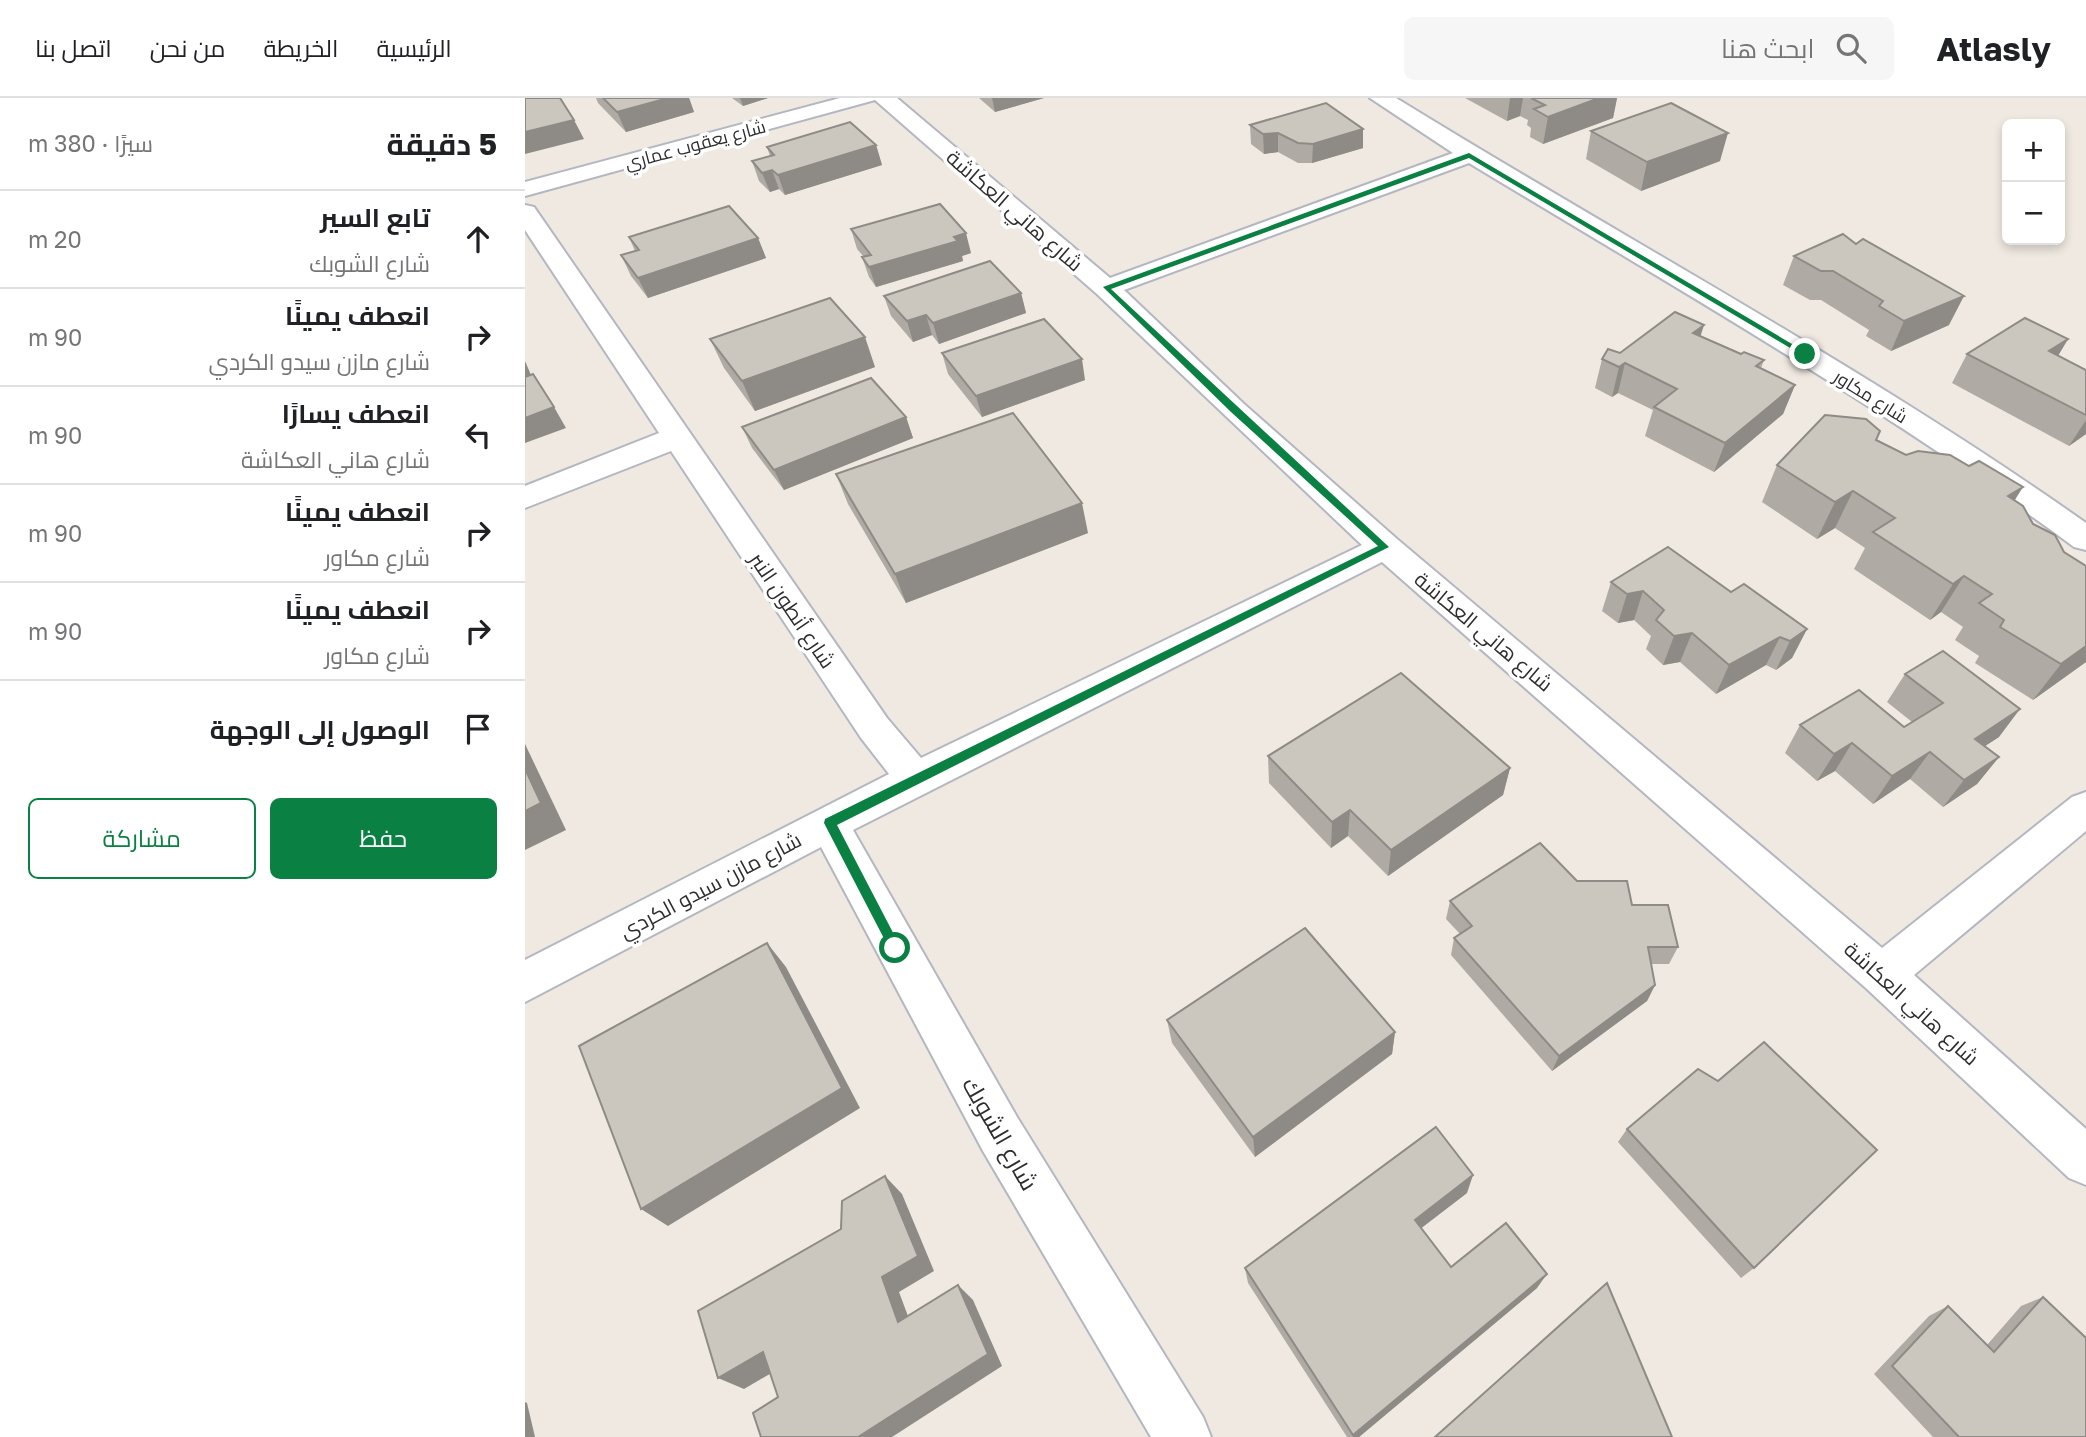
<!DOCTYPE html>
<html lang="ar">
<head>
<meta charset="utf-8">
<style>
	:root { --surface:#fff; --page:#f6f6f6; --text:#202124; --muted:#757577; --line:#e0e0e0; --accent:#0b8043 }
	body { margin:0; font-family:"Golos Text",Cairo,sans-serif; background:var(--page); color:var(--text); direction:rtl }
	.controls { position:absolute; right:21px; top:21px; display:grid; overflow:hidden; border-radius:10px; box-shadow:0 4px 10px #0003 }
	.controls button { width:63px; height:63px; display:grid; place-items:center; padding:0; border:0; border-bottom:2px solid var(--line); background:var(--surface); color:var(--text); font:35px sans-serif }
	.stop { position:absolute; width:21px; height:21px; margin:-16px; border:5px solid #0b8043; border-radius:50%; background:#fff }
	.stop.end { background:#0b8043; border-color:#fff; box-shadow:0 2px 7px #0008 }
	.list { margin:0; padding:0; list-style:none }
	h2 { display:flex; justify-content:space-between; align-items:center; height:91px; margin:0; padding:0 28px; font-size:30px }
	h2 small { font-size:23px; font-weight:400; color:var(--muted) }
	.list li { display:grid; grid-template-columns:46px 1fr auto; gap:21px; align-items:center; box-sizing:border-box; height:98px; padding:0 28px; border-top:2px solid var(--line) }
	.list b { display:block; font-size:26px; white-space:nowrap }
	.list p { margin:0; font-size:23px; white-space:nowrap; color:var(--muted) }
	.list em { font-size:23px; font-style:normal; color:var(--muted) }
	.actions { display:flex; gap:14px; padding:21px 28px }
	.actions a { flex:1; padding:16px 0; border:2px solid var(--accent); border-radius:10px; text-align:center; font-size:24px; color:var(--accent) }
	.actions .main { background:var(--accent); color:#fff }
	.icon { flex:none; width:38px; height:38px; fill:none; stroke:currentColor; stroke-width:2; stroke-linecap:round; stroke-linejoin:round }
	.map { position:relative; flex:none; width:1561px; height:1339px; overflow:hidden; direction:ltr }
	header { display:flex; align-items:center; gap:42px; box-sizing:border-box; height:98px; padding:0 35px; background:var(--surface); border-bottom:2px solid var(--line) }
	header strong { font-size:33px }
	nav { display:flex; gap:38px; margin-inline-start:auto; font-size:24px }
	.search { width:490px; height:63px; background:var(--page); display:flex; align-items:center; gap:18px; box-sizing:border-box; padding:0 24px; border-radius:10px; color:var(--muted); font-size:26px }
	main { display:flex }
	aside { flex:1; background:var(--surface) }
	.map>svg:first-child { display:block }
	.lines { fill:none; stroke-linecap:round; stroke-linejoin:round }
	.minor-casing { stroke:#b4b7c1; stroke-width:4 }
	.minor { fill:#fff; fill-rule:evenodd }
	.wall { fill:#afaba4 }
	.shaded-wall { fill:#8e8b86 }
	.building { fill:#cbc7bf; stroke:#8e8b86; stroke-width:2 }
	.route { fill:#0b8043 }
	.labels { text-anchor:middle; dominant-baseline:central; stroke-width:7; stroke-linejoin:round; paint-order:stroke }
	.far-street-label { font-size:18px; fill:#2e2e2e; stroke:#fff }
	.street-label { font-size:21px; fill:#2e2e2e; stroke:#fff }
	.near-street-label { font-size:24px; fill:#2e2e2e; stroke:#fff }
</style>
</head>
<body>
<header>
<strong>Atlasly</strong>
<div class="search"><svg class="icon" aria-label="search" viewBox="0 0 24 24"><circle cx="10" cy="10" r="6"/><path d="M15 15l6 6"/></svg>ابحث هنا</div>
<nav><a>الرئيسية</a><a>الخريطة</a><a>من نحن</a><a>اتصل بنا</a></nav>
</header>
<main>
<div class="map">
<svg width="1561" height="1339" viewBox="0 0 1561 1339">
	<rect width="100%" height="100%" fill="#efe9e1"/>
	<g class="lines">
		<!-- minor casing -->
		<g class="minor-casing">
			<path id="minor" d="M315,0h57l213,180 343,-125 -83,-55h26c230,142 469,269 690,425v27l-12,-3c-193,-142 -400,-260 -605,-384l-345,127 120,114 153,135 485,409 190,-151 14,-5v39l-172,144 172,154v56l-17,-7 -202,-189 -485,-427 -529,268 164,287 186,300 8,20h-60l-168,-286 -162,-304 -296,155v-42l364,-186 -28,-36 -190,-287 -146,57v-22l134,-53 -134,-203v-25l9,2 353,511 34,40 441,-213 -265,-251 -222,-194 -350,96v-14z"/>
		</g>
		<!-- minor -->
		<use href="#minor" class="minor"/>
	</g>
	<!-- wall -->
	<g class="wall">
		<polygon points="71,0 164,0 169,14 101,34 73,5"/>
		<polygon points="207,0 243,0 218,8"/>
		<polygon points="454,0 519,0 470,14"/>
		<polygon points="940,0 1092,0 1088,20 1018,46 1005,39 1006,30 1002,27 1003,22 995,18 982,23"/>
		<polygon points="725,27 838,50 787,65 773,65 753,54 739,56 726,46"/>
		<polygon points="1066,33 1195,63 1116,93 1061,61"/>
		<polygon points="351,47 357,67 260,97 254,91 245,94 234,83 227,63 245,58 242,49"/>
		<polygon points="326,131 446,155 437,158 438,163 351,189 344,179 337,159 339,159 332,151"/>
		<polygon points="1318,136 1424,227 1366,253 1341,238 1344,232 1296,202 1285,202 1258,187 1269,158"/>
		<polygon points="104,139 233,140 241,160 123,200 106,178 96,157 110,153"/>
		<polygon points="496,195 501,215 414,246 407,237 388,244 366,218 359,198"/>
		<polygon points="1175,238 1216,256 1239,262 1236,270 1270,287 1258,316 1189,374 1120,338 1128,312 1093,295 1087,299 1070,290 1077,261 1095,255"/>
		<polygon points="185,241 350,269 230,313 199,270"/>
		<polygon points="1543,241 1533,258 1561,272 1561,336 1544,348 1427,285 1442,256"/>
		<polygon points="417,255 560,282 457,319 423,276"/>
		<polygon points="381,319 388,340 259,392 227,350 217,329"/>
		<polygon points="1351,342 1381,357 1490,403 1508,426 1539,454 1561,468 1561,564 1508,602 1450,565 1454,558 1430,542 1438,529 1416,514 1405,522 1329,471 1340,450 1310,430 1292,441 1237,404 1252,367"/>
		<polygon points="311,376 563,435 381,505 323,406"/>
		<polygon points="1086,484 1206,494 1282,531 1267,560 1251,572 1241,567 1191,596 1155,564 1138,567 1121,551 1126,538 1109,522 1093,525 1077,513"/>
		<polygon points="1380,576 1474,639 1460,648 1474,659 1452,686 1418,709 1385,681 1348,706 1310,673 1292,683 1260,655 1275,627 1379,629 1387,624 1362,604"/>
		<polygon points="743,658 985,670 978,697 863,778 823,738 806,750 744,685"/>
		<polygon points="1052,783 1107,807 1153,849 1144,866 1126,866 1130,887 1122,903 1027,973 926,857 929,840 935,836 921,821 925,803"/>
		<polygon points="642,922 870,934 867,956 730,1059 647,945"/>
		<polygon points="1102,1031 1229,1170 1216,1180 1093,1044"/>
		<polygon points="942,1095 896,1130 926,1169 1012,1190 834,1339 822,1339 723,1185 720,1170"/>
		<polygon points="1518,1199 1561,1339 1408,1339 1349,1276 1404,1218 1423,1208 1462,1247 1496,1208"/>
	</g>
	<!-- shaded-wall -->
	<g class="shaded-wall">
		<polygon points="143,0 164,0 169,14 101,34 92,14"/>
		<polygon points="215,0 243,0 218,8"/>
		<polygon points="467,0 519,0 470,14"/>
		<polygon points="985,0 998,0 995,18 982,23"/>
		<polygon points="1074,0 1092,0 1088,20 1018,46 1023,19"/>
		<polygon points="49,22 59,41 0,56 0,34"/>
		<polygon points="838,31 838,50 787,65 788,46"/>
		<polygon points="753,35 753,54 739,56 738,36"/>
		<polygon points="1203,35 1195,63 1116,93 1122,64"/>
		<polygon points="351,47 357,67 260,97 253,77"/>
		<polygon points="247,72 254,91 245,94 237,75"/>
		<polygon points="441,135 446,155 437,158 438,163 351,189 344,169"/>
		<polygon points="233,140 241,160 123,200 113,180"/>
		<polygon points="496,195 501,215 414,246 408,225"/>
		<polygon points="1439,198 1424,227 1366,253 1379,223"/>
		<polygon points="401,217 407,237 388,244 382,223"/>
		<polygon points="1179,227 1170,256 1168,235"/>
		<polygon points="340,239 350,269 230,313 217,283"/>
		<polygon points="1543,241 1525,271 1524,253"/>
		<polygon points="557,261 560,282 457,319 451,298"/>
		<polygon points="0,263 6,277 0,279"/>
		<polygon points="1100,265 1093,295 1087,299 1094,269"/>
		<polygon points="1270,287 1258,316 1189,374 1200,345"/>
		<polygon points="29,309 41,330 0,345 0,320"/>
		<polygon points="381,319 388,340 259,392 249,372"/>
		<polygon points="1561,322 1561,336 1544,348"/>
		<polygon points="1498,389 1475,426 1483,398"/>
		<polygon points="1328,393 1310,430 1292,441 1310,404"/>
		<polygon points="557,405 563,435 381,505 370,476"/>
		<polygon points="1439,478 1416,514 1405,522 1428,486"/>
		<polygon points="1118,493 1109,522 1093,525 1102,496"/>
		<polygon points="1282,531 1267,560 1251,572 1265,543"/>
		<polygon points="1167,535 1155,564 1138,567 1149,538"/>
		<polygon points="1255,539 1241,567 1191,596 1204,567"/>
		<polygon points="1561,548 1561,564 1508,602 1536,566"/>
		<polygon points="1495,611 1474,639 1429,668 1450,641"/>
		<polygon points="1327,645 1310,673 1292,683 1309,656"/>
		<polygon points="0,646 41,732 0,752"/>
		<polygon points="1405,654 1385,681 1348,706 1367,678"/>
		<polygon points="1474,659 1452,686 1418,709 1439,682"/>
		<polygon points="985,670 978,697 863,778 866,752"/>
		<polygon points="825,712 823,738 806,750 807,724"/>
		<polygon points="242,845 261,869 335,1010 143,1128 116,1111"/>
		<polygon points="1130,887 1122,903 1027,973 1034,958"/>
		<polygon points="870,934 867,956 730,1059 728,1039"/>
		<polygon points="948,1077 942,1095 886,1138 890,1122"/>
		<polygon points="360,1078 377,1096 409,1173 374,1194 390,1237 373,1224 357,1179"/>
		<polygon points="1022,1176 1012,1190 834,1339 828,1339 828,1337"/>
		<polygon points="433,1187 448,1202 477,1268 367,1339 333,1339"/>
		<polygon points="238,1254 262,1266 219,1291 193,1280"/>
		<polygon points="0,1304 2,1305 10,1339 0,1339"/>
	</g>
	<!-- building -->
	<g class="building">
		<polygon points="0,0 35,0 49,22 0,34"/>
		<polygon points="78,0 143,0 92,14"/>
		<polygon points="1006,0 1074,0 1023,19 1009,11 1020,7"/>
		<polygon points="801,5 838,31 788,46 773,45 753,35 738,36 725,27"/>
		<polygon points="1146,5 1203,35 1122,64 1066,33"/>
		<polygon points="325,24 351,47 253,77 247,72 237,75 227,63 249,57 242,49"/>
		<polygon points="415,106 441,135 429,139 433,143 344,169 337,159 346,157 326,131"/>
		<polygon points="204,108 233,140 113,180 96,157 114,152 104,139"/>
		<polygon points="1318,136 1331,146 1338,141 1439,198 1379,223 1354,208 1358,203 1308,173 1296,173 1269,158"/>
		<polygon points="465,163 496,195 408,225 401,217 382,223 359,198"/>
		<polygon points="305,200 340,239 217,283 185,241"/>
		<polygon points="1150,214 1179,227 1168,235 1216,256 1219,254 1239,262 1231,268 1270,287 1200,345 1129,309 1152,291 1100,265 1094,269 1077,261 1083,251 1095,255"/>
		<polygon points="1500,220 1543,241 1524,253 1561,272 1561,317 1442,256"/>
		<polygon points="519,221 557,261 451,298 417,255"/>
		<polygon points="8,276 29,309 0,320 0,279"/>
		<polygon points="346,280 381,319 249,372 217,329"/>
		<polygon points="488,315 557,405 370,476 311,376"/>
		<polygon points="1300,317 1341,321 1355,333 1351,342 1381,357 1393,353 1425,357 1444,368 1454,363 1498,389 1483,398 1498,408 1508,426 1530,437 1539,454 1561,468 1561,548 1536,566 1475,529 1479,522 1454,505 1467,496 1439,478 1428,486 1348,434 1370,420 1328,393 1310,404 1252,367"/>
		<polygon points="1143,449 1206,494 1219,486 1282,531 1265,543 1255,539 1204,567 1167,535 1149,538 1131,522 1139,512 1118,493 1102,496 1086,484"/>
		<polygon points="1418,553 1495,611 1450,641 1474,659 1439,682 1405,654 1367,678 1327,645 1309,656 1275,627 1334,592 1379,629 1418,605 1380,576"/>
		<polygon points="876,575 985,670 866,752 825,712 807,724 743,658"/>
		<polygon points="0,671 16,705 0,713"/>
		<polygon points="1015,745 1052,783 1102,783 1107,807 1143,807 1153,849 1123,849 1130,887 1034,958 929,840 947,828 925,803"/>
		<polygon points="780,830 870,934 728,1039 642,922"/>
		<polygon points="242,845 317,990 116,1111 54,948"/>
		<polygon points="1239,944 1352,1052 1229,1170 1102,1031 1173,971 1193,983"/>
		<polygon points="911,1029 948,1077 890,1122 926,1169 981,1125 1022,1176 828,1337 720,1170"/>
		<polygon points="360,1078 393,1158 357,1179 373,1224 433,1187 463,1256 333,1339 236,1339 228,1315 253,1299 238,1254 193,1280 173,1213 316,1131 317,1103"/>
		<polygon points="1082,1185 1147,1339 910,1339"/>
		<polygon points="1518,1199 1561,1240 1561,1339 1434,1339 1367,1268 1423,1208 1469,1254"/>
	</g>
	<!-- route -->
	<polygon class="route" points="944,55 1284,256 1277,257 944,60 586,191 864,449 312,727 376,850 375,854 366,854 299,725 300,721 853,448 706,314 578,189"/>
	<g class="labels">
		<!-- far-street labels -->
		<g class="far-street-label">
			<text transform="translate(170 46) rotate(-15)">شارع يعقوب عماري</text>
			<text transform="translate(1346 298) rotate(32)">شارع مكاور</text>
		</g>
		<!-- street labels -->
		<g class="street-label">
			<text transform="translate(490 112) rotate(41)">شارع هاني العكاشة</text>
			<text transform="translate(268 512) rotate(56)">شارع أنطون النبر</text>
			<text transform="translate(959 533) rotate(40)">شارع هاني العكاشة</text>
			<text transform="translate(185 787) rotate(-28)">شارع مازن سيدو الكردي</text>
			<text transform="translate(1387 905) rotate(42)">شارع هاني العكاشة</text>
		</g>
		<!-- near-street labels -->
		<g class="near-street-label">
			<text transform="translate(476 1035) rotate(60)">شارع الشوبك</text>
		</g>
	</g>
</svg>
<div class="controls">
<button>+</button>
<button>−</button>
</div>
<div class="stop" style="left:370px;top:850px"></div>
<div class="stop end" style="left:1280px;top:256px"></div>
</div>
<aside>
<h2>5 دقيقة<small>سيرًا · 380 m</small></h2>
<ul class="list">
<li><svg class="icon" aria-label="ahead" viewBox="0 0 24 24"><path d="M12 20V5M6 11l6-6 6 6"/></svg><div><b>تابع السير</b><p>شارع الشوبك</p></div><em>20 m</em></li>
<li><svg class="icon" aria-label="right" viewBox="0 0 24 24"><path d="M7 20v-9h11M14 6l5 5-5 5"/></svg><div><b>انعطف يمينًا</b><p>شارع مازن سيدو الكردي</p></div><em>90 m</em></li>
<li><svg class="icon" aria-label="left" viewBox="0 0 24 24"><path d="M17 20v-9H6M10 6l-5 5 5 5"/></svg><div><b>انعطف يسارًا</b><p>شارع هاني العكاشة</p></div><em>90 m</em></li>
<li><svg class="icon" aria-label="right" viewBox="0 0 24 24"><path d="M7 20v-9h11M14 6l5 5-5 5"/></svg><div><b>انعطف يمينًا</b><p>شارع مكاور</p></div><em>90 m</em></li>
<li><svg class="icon" aria-label="right" viewBox="0 0 24 24"><path d="M7 20v-9h11M14 6l5 5-5 5"/></svg><div><b>انعطف يمينًا</b><p>شارع مكاور</p></div><em>90 m</em></li>
<li><svg class="icon" aria-label="arrive" viewBox="0 0 24 24"><path d="M6 21V4h12l-3 4 3 4H6"/></svg><div><b>الوصول إلى الوجهة</b></div></li>
</ul>
<div class="actions"><a class="main">حفظ</a><a>مشاركة</a></div>
</aside>
</main>
</body>
</html>
